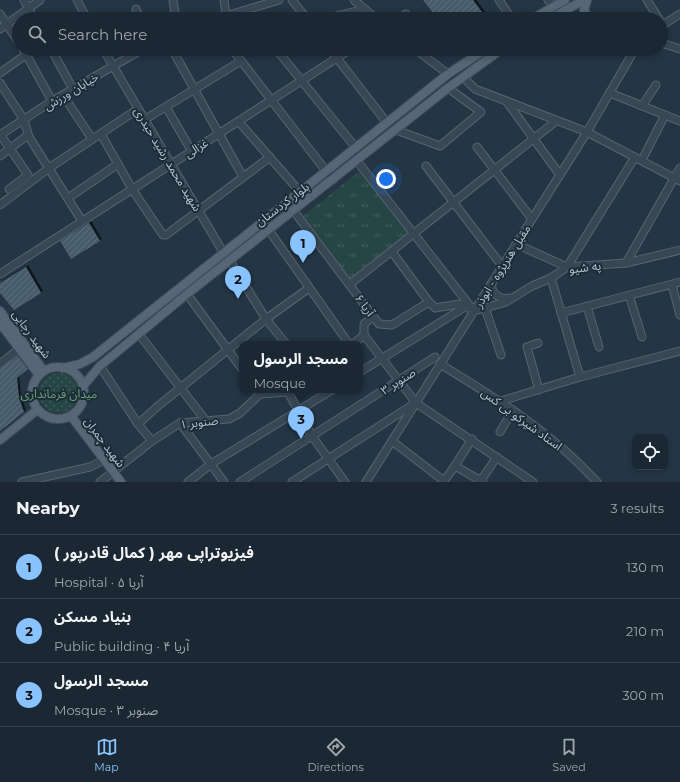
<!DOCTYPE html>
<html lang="en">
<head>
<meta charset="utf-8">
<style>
	:root { --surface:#1b2833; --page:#28343f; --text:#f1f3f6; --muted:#a0a6ac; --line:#39444e; --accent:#89c3ff }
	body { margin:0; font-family:Montserrat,"Noto Sans Arabic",sans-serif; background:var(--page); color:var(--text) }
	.controls { position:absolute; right:12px; bottom:12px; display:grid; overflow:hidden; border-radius:8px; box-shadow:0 2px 6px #0003 }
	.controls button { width:36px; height:36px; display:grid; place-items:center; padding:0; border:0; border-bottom:1px solid var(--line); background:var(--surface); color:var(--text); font:20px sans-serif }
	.you { position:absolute; left:386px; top:179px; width:14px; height:14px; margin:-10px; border:3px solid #fff; border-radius:50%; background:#1a73e8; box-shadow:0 0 0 6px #1a73e833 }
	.badge { display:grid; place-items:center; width:26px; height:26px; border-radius:50%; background:var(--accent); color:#111; font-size:13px; font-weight:700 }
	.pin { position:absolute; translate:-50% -33px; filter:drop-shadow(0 1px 2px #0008) }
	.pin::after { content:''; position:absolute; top:21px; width:14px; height:12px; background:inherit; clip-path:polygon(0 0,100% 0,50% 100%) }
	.popup { position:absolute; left:239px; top:341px; width:124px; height:52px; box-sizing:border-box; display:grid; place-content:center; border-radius:8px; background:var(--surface); filter:drop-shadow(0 1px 3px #0005); font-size:13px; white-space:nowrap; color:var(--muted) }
	.popup b { font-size:15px; color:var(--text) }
	.popup::after { content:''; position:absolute; left:50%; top:100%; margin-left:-8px; border:8px solid transparent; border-top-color:var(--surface) }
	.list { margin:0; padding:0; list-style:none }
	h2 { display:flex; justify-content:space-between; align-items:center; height:52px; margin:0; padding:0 16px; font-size:17px }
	h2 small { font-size:13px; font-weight:400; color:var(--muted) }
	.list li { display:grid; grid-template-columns:26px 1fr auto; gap:12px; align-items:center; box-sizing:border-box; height:64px; padding:0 16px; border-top:1px solid var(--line) }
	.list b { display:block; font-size:15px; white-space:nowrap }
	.list p { margin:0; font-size:13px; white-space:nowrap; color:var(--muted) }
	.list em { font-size:13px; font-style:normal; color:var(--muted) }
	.icon { flex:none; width:22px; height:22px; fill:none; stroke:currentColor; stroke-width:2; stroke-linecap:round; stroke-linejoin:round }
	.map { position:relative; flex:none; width:680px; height:482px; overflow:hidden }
	.search { position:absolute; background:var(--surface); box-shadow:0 2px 6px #0003; left:12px; right:12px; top:12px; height:44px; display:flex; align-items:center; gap:10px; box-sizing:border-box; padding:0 14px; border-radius:22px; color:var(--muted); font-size:15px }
	.sheet { height:244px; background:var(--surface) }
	nav { display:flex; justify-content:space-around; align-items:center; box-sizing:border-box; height:56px; border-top:1px solid var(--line); background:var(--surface); font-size:11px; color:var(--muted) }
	nav a { display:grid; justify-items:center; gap:2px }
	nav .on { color:var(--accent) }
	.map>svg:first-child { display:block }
	.grass { fill:url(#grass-tufts) }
	.park { fill:url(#park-dots) }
	.building { fill:url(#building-hatch); filter:url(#shadow) }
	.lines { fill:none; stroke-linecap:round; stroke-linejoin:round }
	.minor-casing { stroke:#576471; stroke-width:9 }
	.major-casing { stroke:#42505d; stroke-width:10 }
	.minor { stroke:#384754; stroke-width:7 }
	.major { stroke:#566674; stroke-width:8 }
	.labels { text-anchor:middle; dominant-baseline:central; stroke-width:4; stroke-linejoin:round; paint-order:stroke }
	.street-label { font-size:12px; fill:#b6c1cd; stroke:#1d2c39 }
	.park-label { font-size:12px; fill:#6ba171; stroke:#1d2c39 }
</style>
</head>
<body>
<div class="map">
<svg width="680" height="482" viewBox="0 0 680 482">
	<defs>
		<pattern id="grass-tufts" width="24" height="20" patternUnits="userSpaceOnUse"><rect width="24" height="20" fill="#264545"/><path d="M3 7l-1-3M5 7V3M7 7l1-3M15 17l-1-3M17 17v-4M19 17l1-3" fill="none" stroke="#435e5f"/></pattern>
		<pattern id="park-dots" width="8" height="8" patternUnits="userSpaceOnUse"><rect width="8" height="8" fill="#264545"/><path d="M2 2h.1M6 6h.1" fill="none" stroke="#435e5f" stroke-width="1.8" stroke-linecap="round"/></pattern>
		<pattern id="building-hatch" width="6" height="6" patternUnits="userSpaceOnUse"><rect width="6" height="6" fill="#475b6b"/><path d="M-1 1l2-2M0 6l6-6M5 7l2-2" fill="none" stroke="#5f717f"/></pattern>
		<filter id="shadow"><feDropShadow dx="2" dy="-2" stdDeviation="0" flood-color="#0009"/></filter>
	</defs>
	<rect width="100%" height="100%" fill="#243544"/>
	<!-- grass -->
	<polygon class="grass" points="361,170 409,234 350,279 303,216"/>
	<!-- park -->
	<circle class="park" cx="59" cy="393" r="20"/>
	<!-- building -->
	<g class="building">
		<polygon points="423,0 473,0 487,19 425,19 433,13"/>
		<polygon points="452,49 471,49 461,56"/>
		<polygon points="89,223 100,241 71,259 60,241"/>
		<polygon points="26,267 41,293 14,310 0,293 0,283"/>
		<polygon points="18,356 28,369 17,378 19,398 24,412 0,431 0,369"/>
	</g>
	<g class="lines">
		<!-- minor casing -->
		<g class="minor-casing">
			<g id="minor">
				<polyline points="24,0 34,19"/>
				<polyline points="77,0 87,19"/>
				<polyline points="173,0 176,19"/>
				<polyline points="224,0 226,15"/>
				<polyline points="292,0 307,19"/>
				<polyline points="354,0 376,19"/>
				<polyline points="499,0 512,19"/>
				<path d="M548,0c8,13 20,15 34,19"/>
				<polyline points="647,0 659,19"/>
				<polyline points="136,9 140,19"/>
				<polyline points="245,11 252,19"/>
				<polyline points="0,14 19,43"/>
				<polyline points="216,19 279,0"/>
				<polyline points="324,19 365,9"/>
				<polyline points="399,19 406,14"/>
				<polyline points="661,26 680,14"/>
				<polyline points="0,29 40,0"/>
				<polyline points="661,43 680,49"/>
				<polyline points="23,49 52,101"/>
				<polyline points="51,49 73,89"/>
				<polyline points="103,49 223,252"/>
				<polyline points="172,49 243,177"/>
				<polyline points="232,49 333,180"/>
				<polyline points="276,49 356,148"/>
				<polyline points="330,49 387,123"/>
				<polyline points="415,49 448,74"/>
				<polyline points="0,73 34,49"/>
				<polyline points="463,77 475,89 587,132 680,181"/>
				<polyline points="0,83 24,120 29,137 82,221"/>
				<polyline points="610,93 680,121"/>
				<polyline points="63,95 92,139"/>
				<polyline points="507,102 560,175"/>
				<polyline points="642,106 656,85"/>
				<polyline points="166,107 191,150"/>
				<polyline points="144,120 241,61"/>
				<polyline points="239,122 300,192"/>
				<polyline points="396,130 440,146 481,112 448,88"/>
				<polyline points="0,134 28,175 9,189"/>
				<polyline points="101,134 132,189 163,235 166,235 270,157"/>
				<polyline points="0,135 52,101 143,49"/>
				<polyline points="477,147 532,219"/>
				<polyline points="0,156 28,135"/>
				<polyline points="642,160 665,115"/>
				<polyline points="357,161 474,311"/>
				<polyline points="426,166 502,266"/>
				<polyline points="68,198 118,164"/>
				<polyline points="0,205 49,168 138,109"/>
				<polyline points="293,210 379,324 392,325 429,302 435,308 459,304 465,307"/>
				<polyline points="268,229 349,344"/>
				<polyline points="516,244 567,267 635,157"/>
				<polyline points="392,252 429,302"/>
				<polyline points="230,261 266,319 286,344"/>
				<polyline points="626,263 680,168"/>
				<polyline points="0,274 351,49"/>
				<polyline points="551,278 580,377"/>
				<path d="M492,283c-2,11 8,17 19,15"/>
				<polyline points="350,284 556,121"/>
				<polyline points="672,285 680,315"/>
				<polyline points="187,294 242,369"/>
				<polyline points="629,295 642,337"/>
				<polyline points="587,306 599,347"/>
				<polyline points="485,308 501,355"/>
				<polyline points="474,311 506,302 532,286 551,278 567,267 626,263 680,250"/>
				<polyline points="561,313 680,282"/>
				<polyline points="373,317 364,324 364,335 416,403 533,482"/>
				<polyline points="139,334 206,421"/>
				<polyline points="538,343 527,347 539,390"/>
				<polyline points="353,344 364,335"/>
				<polyline points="0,364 19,349"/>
				<path d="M440,364c59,36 110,67 157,118"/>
				<polyline points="100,366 138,424 152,441"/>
				<polyline points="360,372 465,307 467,308"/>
				<polyline points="288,392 312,436 345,482"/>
				<polyline points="501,401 580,377 680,351"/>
				<polyline points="180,423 224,482"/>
				<polyline points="138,424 158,406 266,319 309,288"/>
				<polyline points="500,432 513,410"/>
				<polyline points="392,441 444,481 455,466 483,482"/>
				<polyline points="454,467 472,439"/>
				<polyline points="481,480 497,457"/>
				<polyline points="22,482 90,467 104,460"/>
				<polyline points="100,482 152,441 180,423 229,419 240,413 260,394 288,392 291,390"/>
				<polyline points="188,482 211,464 332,390"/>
				<polyline points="240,482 435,357"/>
				<polyline points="292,482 414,404"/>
				<polyline points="366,482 587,132 635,49"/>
			</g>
		</g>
		<!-- major casing -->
		<g class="major-casing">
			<g id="major">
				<polyline points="587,0 584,10 589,19"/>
				<polyline points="532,19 565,0"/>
				<polyline points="549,19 584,0"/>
				<polyline points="0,311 44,371"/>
				<polyline points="0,323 39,375"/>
				<circle cx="58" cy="393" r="26"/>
				<polyline points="63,368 80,364 93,357 448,74 486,49"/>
				<polyline points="83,386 100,366 187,294 448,88 502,49"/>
				<polyline points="71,416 121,482"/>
				<polyline points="0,440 37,410"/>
			</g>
		</g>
		<!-- minor -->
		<use href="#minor" class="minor"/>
		<!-- major -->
		<use href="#major" class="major"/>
	</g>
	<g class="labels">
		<!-- street labels -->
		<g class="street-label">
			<text transform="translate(71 91) rotate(-31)">خیابان ورزش</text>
			<text transform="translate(196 148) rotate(-32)">غزالی</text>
			<text transform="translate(168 159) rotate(59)">شهید محمد رشید حیدری</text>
			<text transform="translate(282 204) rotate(-37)">بلوار کردستان</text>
			<text transform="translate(502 266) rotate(-58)">مقبل هنرپژوه - ابوذر</text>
			<text transform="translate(585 267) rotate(-7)">په شیو</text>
			<text transform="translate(365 305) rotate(54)">آریا ۶</text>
			<text transform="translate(32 334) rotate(54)">شهید رجایی</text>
			<text transform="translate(398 381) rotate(-33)">صنوبر ۳</text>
			<text transform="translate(522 419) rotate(36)">استاد شیرکو بی کس</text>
			<text transform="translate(199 422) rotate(-7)">صنوبر ۱</text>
			<text transform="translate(105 442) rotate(53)">شهید چمران</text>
		</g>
		<!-- park labels -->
		<g class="park-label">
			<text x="59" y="393">میدان فرمانداری</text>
		</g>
	</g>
</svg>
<div class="controls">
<button><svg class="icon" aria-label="locate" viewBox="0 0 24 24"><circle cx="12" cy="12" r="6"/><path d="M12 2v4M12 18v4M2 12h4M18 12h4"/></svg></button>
</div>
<div class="you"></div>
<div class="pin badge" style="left:303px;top:263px">1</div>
<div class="pin badge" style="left:238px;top:299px">2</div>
<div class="pin badge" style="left:301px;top:439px">3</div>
<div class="popup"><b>مسجد الرسول</b>Mosque</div>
<div class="search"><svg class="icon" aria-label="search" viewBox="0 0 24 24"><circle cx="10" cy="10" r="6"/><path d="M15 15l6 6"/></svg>Search here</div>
</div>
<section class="sheet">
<h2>Nearby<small>3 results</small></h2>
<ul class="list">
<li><span class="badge">1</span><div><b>فیزیوتراپی مهر ( کمال قادرپور )</b><p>Hospital · آریا ۵</p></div><em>130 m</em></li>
<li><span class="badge">2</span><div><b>بنیاد مسکن</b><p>Public building · آریا ۴</p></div><em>210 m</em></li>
<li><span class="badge">3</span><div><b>مسجد الرسول</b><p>Mosque · صنوبر ۳</p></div><em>300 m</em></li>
</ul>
</section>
<nav>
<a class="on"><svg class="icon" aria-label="map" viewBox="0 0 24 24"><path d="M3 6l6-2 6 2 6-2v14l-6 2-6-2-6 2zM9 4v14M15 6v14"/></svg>Map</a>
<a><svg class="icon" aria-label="directions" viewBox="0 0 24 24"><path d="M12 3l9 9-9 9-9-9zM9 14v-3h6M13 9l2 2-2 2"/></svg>Directions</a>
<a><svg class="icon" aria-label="saved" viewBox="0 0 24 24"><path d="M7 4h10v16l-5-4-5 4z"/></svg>Saved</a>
</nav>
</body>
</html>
